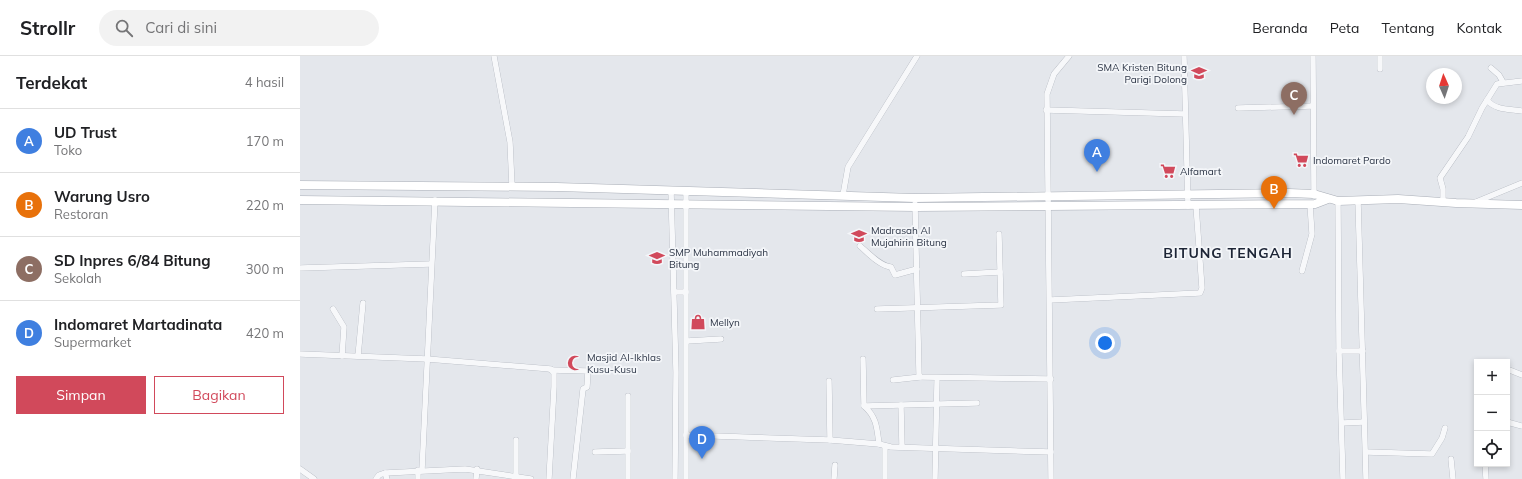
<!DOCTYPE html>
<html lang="id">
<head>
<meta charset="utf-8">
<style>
	:root { --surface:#fff; --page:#f2f2f2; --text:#202124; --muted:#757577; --line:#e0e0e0; --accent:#d1495b }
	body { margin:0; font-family:Mulish,sans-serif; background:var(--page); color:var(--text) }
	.controls { position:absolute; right:12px; bottom:12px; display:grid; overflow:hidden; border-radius:0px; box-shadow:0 2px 6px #0003 }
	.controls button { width:36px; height:36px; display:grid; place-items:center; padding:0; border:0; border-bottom:1px solid var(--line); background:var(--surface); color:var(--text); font:20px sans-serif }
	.compass { position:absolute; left:1126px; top:12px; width:36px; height:36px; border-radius:50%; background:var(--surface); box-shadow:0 2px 6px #0003; rotate:357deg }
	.you { position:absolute; left:805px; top:287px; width:14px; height:14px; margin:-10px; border:3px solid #fff; border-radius:50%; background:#1a73e8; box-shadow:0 0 0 6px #1a73e833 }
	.badge { display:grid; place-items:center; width:26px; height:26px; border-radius:50%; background:var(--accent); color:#fff; font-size:13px; font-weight:700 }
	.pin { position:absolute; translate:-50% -33px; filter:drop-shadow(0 1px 2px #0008) }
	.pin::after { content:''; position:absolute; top:21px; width:14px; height:12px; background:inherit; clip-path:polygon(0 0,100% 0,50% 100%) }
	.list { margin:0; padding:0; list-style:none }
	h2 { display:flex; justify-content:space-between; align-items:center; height:52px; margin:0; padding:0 16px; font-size:17px }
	h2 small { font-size:13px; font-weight:400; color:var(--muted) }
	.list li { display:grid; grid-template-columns:26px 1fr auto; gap:12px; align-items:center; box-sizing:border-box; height:64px; padding:0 16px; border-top:1px solid var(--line) }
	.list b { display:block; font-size:15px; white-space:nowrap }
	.list p { margin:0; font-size:13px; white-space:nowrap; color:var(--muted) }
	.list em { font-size:13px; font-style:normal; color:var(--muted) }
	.actions { display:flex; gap:8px; padding:12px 16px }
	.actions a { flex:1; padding:9px 0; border:1px solid var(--accent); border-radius:0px; text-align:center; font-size:14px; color:var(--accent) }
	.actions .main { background:var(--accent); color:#fff }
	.icon { flex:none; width:22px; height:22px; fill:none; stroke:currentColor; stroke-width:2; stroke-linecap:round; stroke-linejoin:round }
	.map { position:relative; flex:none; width:1222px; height:423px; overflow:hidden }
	header { display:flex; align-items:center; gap:24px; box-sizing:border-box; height:56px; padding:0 20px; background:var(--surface); border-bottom:1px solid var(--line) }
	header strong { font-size:19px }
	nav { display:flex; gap:22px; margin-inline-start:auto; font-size:14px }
	.search { width:280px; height:36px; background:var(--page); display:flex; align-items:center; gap:10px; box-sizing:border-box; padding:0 14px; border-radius:22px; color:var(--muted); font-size:15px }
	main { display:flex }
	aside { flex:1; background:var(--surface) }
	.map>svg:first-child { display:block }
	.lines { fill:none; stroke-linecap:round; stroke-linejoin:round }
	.street-casing { stroke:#a9aeb7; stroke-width:6 }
	.secondary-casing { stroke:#a9aeb7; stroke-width:9 }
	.street { stroke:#f7f8fa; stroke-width:5.5 }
	.secondary { stroke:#fff; stroke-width:8 }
	.labels { text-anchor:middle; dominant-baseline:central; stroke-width:3.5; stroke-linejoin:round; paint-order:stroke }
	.poi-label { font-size:10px; fill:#2b3445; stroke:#f4f6f9; text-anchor:start }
	.district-label { font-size:14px; font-weight:bold; letter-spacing:1px; fill:#1d2536; stroke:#f4f6f9 }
</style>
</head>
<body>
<header>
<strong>Strollr</strong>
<div class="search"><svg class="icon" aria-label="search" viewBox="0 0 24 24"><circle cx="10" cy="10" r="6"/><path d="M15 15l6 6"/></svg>Cari di sini</div>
<nav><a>Beranda</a><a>Peta</a><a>Tentang</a><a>Kontak</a></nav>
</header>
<main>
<aside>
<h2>Terdekat<small>4 hasil</small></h2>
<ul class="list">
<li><span class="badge" style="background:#3f7fe0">A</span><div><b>UD Trust</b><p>Toko</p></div><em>170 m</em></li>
<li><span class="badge" style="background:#e8710a">B</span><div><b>Warung Usro</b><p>Restoran</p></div><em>220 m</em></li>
<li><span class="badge" style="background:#8d6e63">C</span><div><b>SD Inpres 6/84 Bitung</b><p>Sekolah</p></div><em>300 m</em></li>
<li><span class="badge" style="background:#3f7fe0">D</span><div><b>Indomaret Martadinata</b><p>Supermarket</p></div><em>420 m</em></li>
</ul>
<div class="actions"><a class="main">Simpan</a><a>Bagikan</a></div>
</aside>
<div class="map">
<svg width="1222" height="423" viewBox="0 0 1222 423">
	<rect width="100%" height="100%" fill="#e4e7ec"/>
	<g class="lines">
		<!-- street casing -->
		<g class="street-casing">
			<g id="street">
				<polyline points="194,0 210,86 212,130"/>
				<polyline points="884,0 888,150"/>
				<polyline points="1013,0 1014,140"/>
				<polyline points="1080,0 1080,13"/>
				<polyline points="1191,12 1199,19 1203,26"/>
				<path d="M1187,44c8,10 22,9 35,11"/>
				<polyline points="938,52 1013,50"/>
				<polyline points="746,54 885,58"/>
				<polyline points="371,134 376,316 375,423"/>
				<polyline points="386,134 386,423"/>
				<polyline points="543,139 548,111 617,0"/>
				<polyline points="1058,144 1066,423"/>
				<polyline points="1038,145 1039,295 1043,423"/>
				<polyline points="1143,146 1143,133 1140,122 1168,81 1182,52 1197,28 1222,25"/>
				<polyline points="1176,146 1222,127"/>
				<polyline points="615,148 619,318 620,321 751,323"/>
				<path d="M560,190c8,7 20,20 31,21l4,8 22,-6"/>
				<polyline points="0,212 131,208"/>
				<polyline points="1002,215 1012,178 1010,148"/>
				<polyline points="664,218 700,216"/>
				<polyline points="374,236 386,236"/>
				<polyline points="750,244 900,237 902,232 896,150"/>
				<polyline points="33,253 44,271 42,300"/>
				<polyline points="577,253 701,249 699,178"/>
				<polyline points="387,285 421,283"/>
				<polyline points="1039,295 1063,295"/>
				<polyline points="0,298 127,303 251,313 254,317 254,331 249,423"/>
				<polyline points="58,300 63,247"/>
				<path d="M563,303l1,47c13,11 13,23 15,38"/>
				<polyline points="1207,313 1222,319"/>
				<polyline points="251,314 288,315 287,331 283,333 273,423"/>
				<polyline points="593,324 620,321"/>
				<polyline points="529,325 530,384"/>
				<polyline points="328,340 328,423"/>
				<polyline points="601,349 602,391"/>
				<polyline points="564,350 677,347"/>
				<polyline points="1207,366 1222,370"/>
				<polyline points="1042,367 1064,366"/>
				<polyline points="386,379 530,384 579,388 591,391 751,396"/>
				<polyline points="216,384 216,420"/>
				<polyline points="295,396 328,395"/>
				<polyline points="1066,396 1132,398 1142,382 1145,372"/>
				<polyline points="1151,403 1153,423"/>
				<polyline points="1185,408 1186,423"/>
				<polyline points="0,413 14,423"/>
				<polyline points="118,414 118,423"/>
				<polyline points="122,414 135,144"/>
				<polyline points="85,417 87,423"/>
				<polyline points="76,423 79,419 85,417 165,413 231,423"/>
				<polyline points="176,423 177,413"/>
				<polyline points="534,423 535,409"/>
				<polyline points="585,423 585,390"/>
				<polyline points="635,423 637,325"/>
				<polyline points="751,423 747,38 754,18 769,0"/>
			</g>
		</g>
		<!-- secondary casing -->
		<g class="secondary-casing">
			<g id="secondary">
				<polyline points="0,129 257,131 615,142 989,137 1014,138 1038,145 1098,143 1156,147 1222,149"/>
				<polyline points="0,144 616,151 1015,148 1028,143"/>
			</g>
		</g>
		<!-- street -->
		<use href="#street" class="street"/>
		<!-- secondary -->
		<use href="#secondary" class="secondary"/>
	</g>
	<!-- icons -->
	<defs>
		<g id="school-bare" transform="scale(1.2)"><path d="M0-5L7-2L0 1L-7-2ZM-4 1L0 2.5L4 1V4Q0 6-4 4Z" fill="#d1495b" stroke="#f4f6f9" stroke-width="2.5" paint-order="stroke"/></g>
		<g id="supermarket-bare" transform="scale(1.2)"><path d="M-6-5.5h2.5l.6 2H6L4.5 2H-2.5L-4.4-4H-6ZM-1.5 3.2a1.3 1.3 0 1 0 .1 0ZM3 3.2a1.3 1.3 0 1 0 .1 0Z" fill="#d1495b" stroke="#f4f6f9" stroke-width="2.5" paint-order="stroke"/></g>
		<g id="shop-bare" transform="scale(1.2)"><path d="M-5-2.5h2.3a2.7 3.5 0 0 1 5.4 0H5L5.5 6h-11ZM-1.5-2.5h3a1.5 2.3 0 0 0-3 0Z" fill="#d1495b" stroke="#f4f6f9" stroke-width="2.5" paint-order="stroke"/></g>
		<g id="mosque-bare" transform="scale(1.2)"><path d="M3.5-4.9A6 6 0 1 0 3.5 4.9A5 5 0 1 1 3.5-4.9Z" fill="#d1495b" stroke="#f4f6f9" stroke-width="2.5" paint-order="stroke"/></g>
	</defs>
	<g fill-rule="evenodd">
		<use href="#school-bare" x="899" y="17"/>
		<use href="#supermarket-bare" x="1001" y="104"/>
		<use href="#supermarket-bare" x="868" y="115"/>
		<use href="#school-bare" x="559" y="180"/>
		<use href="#school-bare" x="357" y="202"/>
		<use href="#shop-bare" x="398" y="266"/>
		<use href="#mosque-bare" x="275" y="307"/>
	</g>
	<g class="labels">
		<!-- poi labels -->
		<g class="poi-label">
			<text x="887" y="11" text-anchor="end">SMA Kristen Bitung<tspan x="887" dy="12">Parigi Dolong</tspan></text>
			<text x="1013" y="104">Indomaret Pardo</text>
			<text x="880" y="115">Alfamart</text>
			<text x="571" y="174">Madrasah Al<tspan x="571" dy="12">Mujahirin Bitung</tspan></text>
			<text x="369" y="196">SMP Muhammadiyah<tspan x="369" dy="12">Bitung</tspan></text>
			<text x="410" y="266">Mellyn</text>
			<text x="287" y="301">Masjid Al-Ikhlas<tspan x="287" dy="12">Kusu-Kusu</tspan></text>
		</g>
		<!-- district labels -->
		<g class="district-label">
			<text x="928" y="197">BITUNG TENGAH</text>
		</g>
	</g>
</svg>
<div class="controls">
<button>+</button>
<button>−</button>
<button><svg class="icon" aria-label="locate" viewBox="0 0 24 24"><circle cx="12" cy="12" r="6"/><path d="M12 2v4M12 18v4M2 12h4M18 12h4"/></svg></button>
</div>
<svg class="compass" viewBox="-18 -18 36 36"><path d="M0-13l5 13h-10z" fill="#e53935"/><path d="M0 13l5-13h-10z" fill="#757577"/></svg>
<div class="you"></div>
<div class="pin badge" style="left:797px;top:116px;background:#3f7fe0">A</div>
<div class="pin badge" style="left:974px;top:153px;background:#e8710a">B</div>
<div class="pin badge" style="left:994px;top:59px;background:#8d6e63">C</div>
<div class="pin badge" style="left:402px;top:403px;background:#3f7fe0">D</div>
</div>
</main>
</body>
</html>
